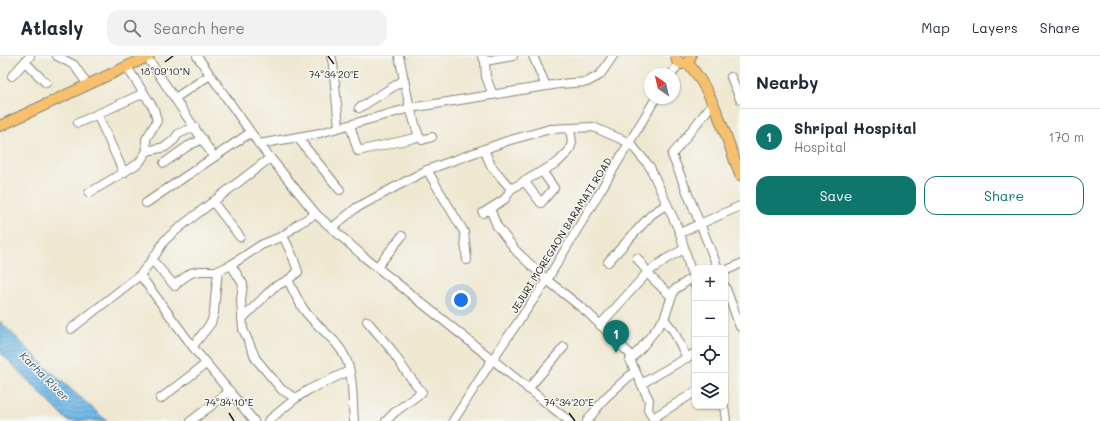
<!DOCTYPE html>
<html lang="en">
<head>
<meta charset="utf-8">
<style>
	:root { --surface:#fff; --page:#f2f2f3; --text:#1f2937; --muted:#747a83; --line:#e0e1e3; --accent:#0f766e }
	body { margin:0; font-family:Mali,sans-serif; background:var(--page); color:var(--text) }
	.controls { position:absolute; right:12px; bottom:12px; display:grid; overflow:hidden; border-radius:8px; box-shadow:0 1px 3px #0004 }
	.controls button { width:36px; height:36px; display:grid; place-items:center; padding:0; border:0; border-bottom:1px solid var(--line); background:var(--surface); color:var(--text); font:20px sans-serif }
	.compass { position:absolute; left:644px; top:12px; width:36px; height:36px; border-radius:50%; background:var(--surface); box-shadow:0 1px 3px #0004; rotate:326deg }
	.you { position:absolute; left:461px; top:244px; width:14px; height:14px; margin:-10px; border:3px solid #fff; border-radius:50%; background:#1a73e8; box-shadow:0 0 0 6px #1a73e833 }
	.badge { display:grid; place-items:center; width:26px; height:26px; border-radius:50%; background:var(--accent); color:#fff; font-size:13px; font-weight:700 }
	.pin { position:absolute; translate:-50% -33px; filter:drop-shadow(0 1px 2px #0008) }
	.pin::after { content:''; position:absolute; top:21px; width:14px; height:12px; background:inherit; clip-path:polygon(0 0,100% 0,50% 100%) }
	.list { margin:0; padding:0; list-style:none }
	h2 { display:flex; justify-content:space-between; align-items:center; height:52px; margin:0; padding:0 16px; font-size:17px }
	h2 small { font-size:13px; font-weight:400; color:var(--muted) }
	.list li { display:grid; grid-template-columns:26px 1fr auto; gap:12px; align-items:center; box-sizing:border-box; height:56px; padding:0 16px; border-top:1px solid var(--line) }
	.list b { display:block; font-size:15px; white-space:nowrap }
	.list p { margin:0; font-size:13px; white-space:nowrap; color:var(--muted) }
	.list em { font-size:13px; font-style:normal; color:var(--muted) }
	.actions { display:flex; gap:8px; padding:12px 16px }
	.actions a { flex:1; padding:9px 0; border:1px solid var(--accent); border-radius:12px; text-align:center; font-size:14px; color:var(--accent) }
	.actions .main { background:var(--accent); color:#fff }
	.icon { flex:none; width:22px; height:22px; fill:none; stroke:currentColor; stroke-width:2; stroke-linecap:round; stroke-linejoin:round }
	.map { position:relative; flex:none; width:740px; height:365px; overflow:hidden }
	header { display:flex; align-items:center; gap:24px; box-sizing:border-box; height:56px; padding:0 20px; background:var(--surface); border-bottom:1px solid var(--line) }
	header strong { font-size:19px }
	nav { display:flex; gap:22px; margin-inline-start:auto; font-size:14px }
	.search { width:280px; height:36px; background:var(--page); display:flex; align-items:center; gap:10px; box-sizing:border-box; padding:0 14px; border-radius:12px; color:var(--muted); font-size:15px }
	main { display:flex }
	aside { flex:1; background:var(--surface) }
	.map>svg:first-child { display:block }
	.water { fill:url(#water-rules); stroke:#466a82 }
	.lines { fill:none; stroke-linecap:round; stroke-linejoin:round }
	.minor-casing { stroke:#868276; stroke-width:10 }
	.major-casing { stroke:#868276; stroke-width:12 }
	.minor { stroke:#fff; stroke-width:8 }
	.major { stroke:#f7c06c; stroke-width:10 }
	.ticks { fill:none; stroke:#1c1c1c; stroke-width:1.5 }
	.labels { text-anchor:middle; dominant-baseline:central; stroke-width:3; stroke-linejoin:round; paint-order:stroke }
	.street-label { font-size:10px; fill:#1c1c1c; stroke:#f6f6f2 }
	.water-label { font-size:11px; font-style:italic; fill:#3d5a6d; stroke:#f6f6f2 }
	.ticks-label { font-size:10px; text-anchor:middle; fill:#1c1c1c; stroke:#f6f6f2; stroke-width:3; stroke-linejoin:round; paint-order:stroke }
</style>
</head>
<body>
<header>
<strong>Atlasly</strong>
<div class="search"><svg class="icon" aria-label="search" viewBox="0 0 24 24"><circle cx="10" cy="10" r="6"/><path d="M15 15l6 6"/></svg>Search here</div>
<nav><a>Map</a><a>Layers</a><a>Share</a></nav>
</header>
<main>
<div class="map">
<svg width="740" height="365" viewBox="0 0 740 365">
	<defs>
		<pattern id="water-rules" width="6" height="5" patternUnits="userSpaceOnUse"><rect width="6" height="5" fill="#6fb8e7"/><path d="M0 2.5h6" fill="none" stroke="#5a95ba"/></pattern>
	</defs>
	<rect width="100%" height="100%" fill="#f6f6f2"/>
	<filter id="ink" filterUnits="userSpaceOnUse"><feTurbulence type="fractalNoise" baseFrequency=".025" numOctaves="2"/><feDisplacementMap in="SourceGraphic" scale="8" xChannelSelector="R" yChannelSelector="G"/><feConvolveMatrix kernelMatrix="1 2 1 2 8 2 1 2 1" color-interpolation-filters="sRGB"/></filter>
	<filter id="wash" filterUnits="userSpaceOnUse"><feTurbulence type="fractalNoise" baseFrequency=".012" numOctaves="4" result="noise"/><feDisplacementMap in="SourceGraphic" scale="16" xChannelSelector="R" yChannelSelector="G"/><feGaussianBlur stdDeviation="0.9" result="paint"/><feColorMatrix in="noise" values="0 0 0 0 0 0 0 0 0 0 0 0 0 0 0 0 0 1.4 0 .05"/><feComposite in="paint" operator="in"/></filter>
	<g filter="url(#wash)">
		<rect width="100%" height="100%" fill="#efe8d1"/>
		<!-- water -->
		<polygon class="water" points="0,265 49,314 107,365 68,365 0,296"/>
	</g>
	<g filter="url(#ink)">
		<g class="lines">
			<!-- minor casing -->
			<g class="minor-casing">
				<g id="minor">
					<polyline points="57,0 74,9 88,29"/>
					<polyline points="197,0 259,88 316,158 363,200 569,365"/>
					<polyline points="331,0 333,8 339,71"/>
					<polyline points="399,0 410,52 419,81 422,84 432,81"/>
					<polyline points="482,0 485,5 486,21 493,39"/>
					<polyline points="533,0 546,30"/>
					<polyline points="147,1 214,101"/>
					<polyline points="485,5 513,0"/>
					<polyline points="25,6 46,27"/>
					<polyline points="672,18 679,7"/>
					<polyline points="12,20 30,0"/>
					<polyline points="731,21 740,43"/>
					<polyline points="175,42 210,19"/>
					<polyline points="713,47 672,99 718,212"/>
					<polyline points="359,52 404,24"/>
					<polyline points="97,58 124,117"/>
					<polyline points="78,67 144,37"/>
					<polyline points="350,69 358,95 419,81"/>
					<polyline points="297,81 340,134"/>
					<polyline points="259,88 320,77 410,52 559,28 587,26 600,19 613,0"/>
					<polyline points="484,93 491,110 511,133"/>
					<polyline points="147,95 165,91 174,84 178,78 195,71"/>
					<polyline points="164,107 188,90 203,83"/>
					<polyline points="427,114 464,176 467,204"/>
					<polyline points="524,125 541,147 554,132 542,115"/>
					<polyline points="89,137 139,107 147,95 146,83 157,65 154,53 127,11"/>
					<polyline points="213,146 240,181"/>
					<polyline points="146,147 250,77"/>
					<polyline points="490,153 497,170 517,196 547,224 587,256 632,300"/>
					<polyline points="483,157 505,143 511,133 558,106 569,95 572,87 570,72"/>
					<path d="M316,158l-18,10 -15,12 10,21 5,15 -10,8c5,10 10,21 16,30 13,18 33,28 42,49 8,19 6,42 8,62"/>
					<polyline points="332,172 356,152 427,114 507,85 550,73 593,71 630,87 650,111 680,177 695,230"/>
					<polyline points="680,177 740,150"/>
					<polyline points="637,202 652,222 672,241"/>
					<polyline points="152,204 175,230 178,226 191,217 200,215 218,215 231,209 261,189 283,180"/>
					<polyline points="608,206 652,158 667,148"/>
					<polyline points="231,209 243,228 241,244 243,273 256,303 282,334 296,342 308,334 349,315"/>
					<polyline points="377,211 402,180"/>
					<polyline points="725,215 740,208"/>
					<polyline points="140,219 196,295 254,365"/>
					<polyline points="725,230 740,271"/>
					<polyline points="242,263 274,231 288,224"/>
					<polyline points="664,263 673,274 687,302"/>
					<polyline points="367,265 390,292 406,316 422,336 395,356 386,365"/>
					<polyline points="600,269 648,216 666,203 684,193"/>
					<polyline points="71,273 140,219 152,204 165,184 180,171 270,102"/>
					<polyline points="193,290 211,267 214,257 215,243 218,215"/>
					<polyline points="641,328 695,297"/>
					<polyline points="528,333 564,291"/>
					<polyline points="160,343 207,307"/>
					<polyline points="724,350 726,365"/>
					<polyline points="653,362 695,336"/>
					<polyline points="191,365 230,335"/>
					<polyline points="268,365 296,342"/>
					<polyline points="453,365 492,304 547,224 656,42"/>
					<polyline points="587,365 605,342 635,315"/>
					<polyline points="655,365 648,354 649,344 630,304 642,291 664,263 674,234 692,222"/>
				</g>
			</g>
			<!-- major casing -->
			<g class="major-casing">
				<g id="major">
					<polyline points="676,0 677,5 682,8 688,7 691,0"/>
					<path d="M688,7c27,32 38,74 52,112"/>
					<polyline points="0,70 149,0"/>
				</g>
			</g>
			<!-- minor -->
			<use href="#minor" class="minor"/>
			<!-- major -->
			<use href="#major" class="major"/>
		</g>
	</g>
	<!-- ticks -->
	<path class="ticks" d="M328,0l6,8M165,6l8,-6M229,357l5,8M569,357l6,8"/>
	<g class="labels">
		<!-- street labels -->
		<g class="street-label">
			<text transform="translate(561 179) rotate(-58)">JEJURI MOREGAON BARAMATI ROAD</text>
		</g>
		<!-- water labels -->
		<g class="water-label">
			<text transform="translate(45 320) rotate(45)">Karha River</text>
		</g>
	</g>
	<g class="ticks-label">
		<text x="165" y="19">18°09'10"N</text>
		<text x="334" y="22">74°34'20"E</text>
		<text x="229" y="350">74°34'10"E</text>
		<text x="569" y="350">74°34'20"E</text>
	</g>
</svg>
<div class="controls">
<button>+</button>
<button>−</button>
<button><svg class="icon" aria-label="locate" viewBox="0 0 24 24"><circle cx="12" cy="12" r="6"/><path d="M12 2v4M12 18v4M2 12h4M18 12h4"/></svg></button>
<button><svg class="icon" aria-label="layers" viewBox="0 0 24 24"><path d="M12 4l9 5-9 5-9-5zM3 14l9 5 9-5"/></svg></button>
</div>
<svg class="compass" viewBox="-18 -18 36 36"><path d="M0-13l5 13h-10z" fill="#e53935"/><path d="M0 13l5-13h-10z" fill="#747a83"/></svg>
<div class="you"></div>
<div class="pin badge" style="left:616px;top:297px">1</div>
</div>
<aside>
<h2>Nearby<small></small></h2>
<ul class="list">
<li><span class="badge">1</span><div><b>Shripal Hospital</b><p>Hospital</p></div><em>170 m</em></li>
</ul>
<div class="actions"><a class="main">Save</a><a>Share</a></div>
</aside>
</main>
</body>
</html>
